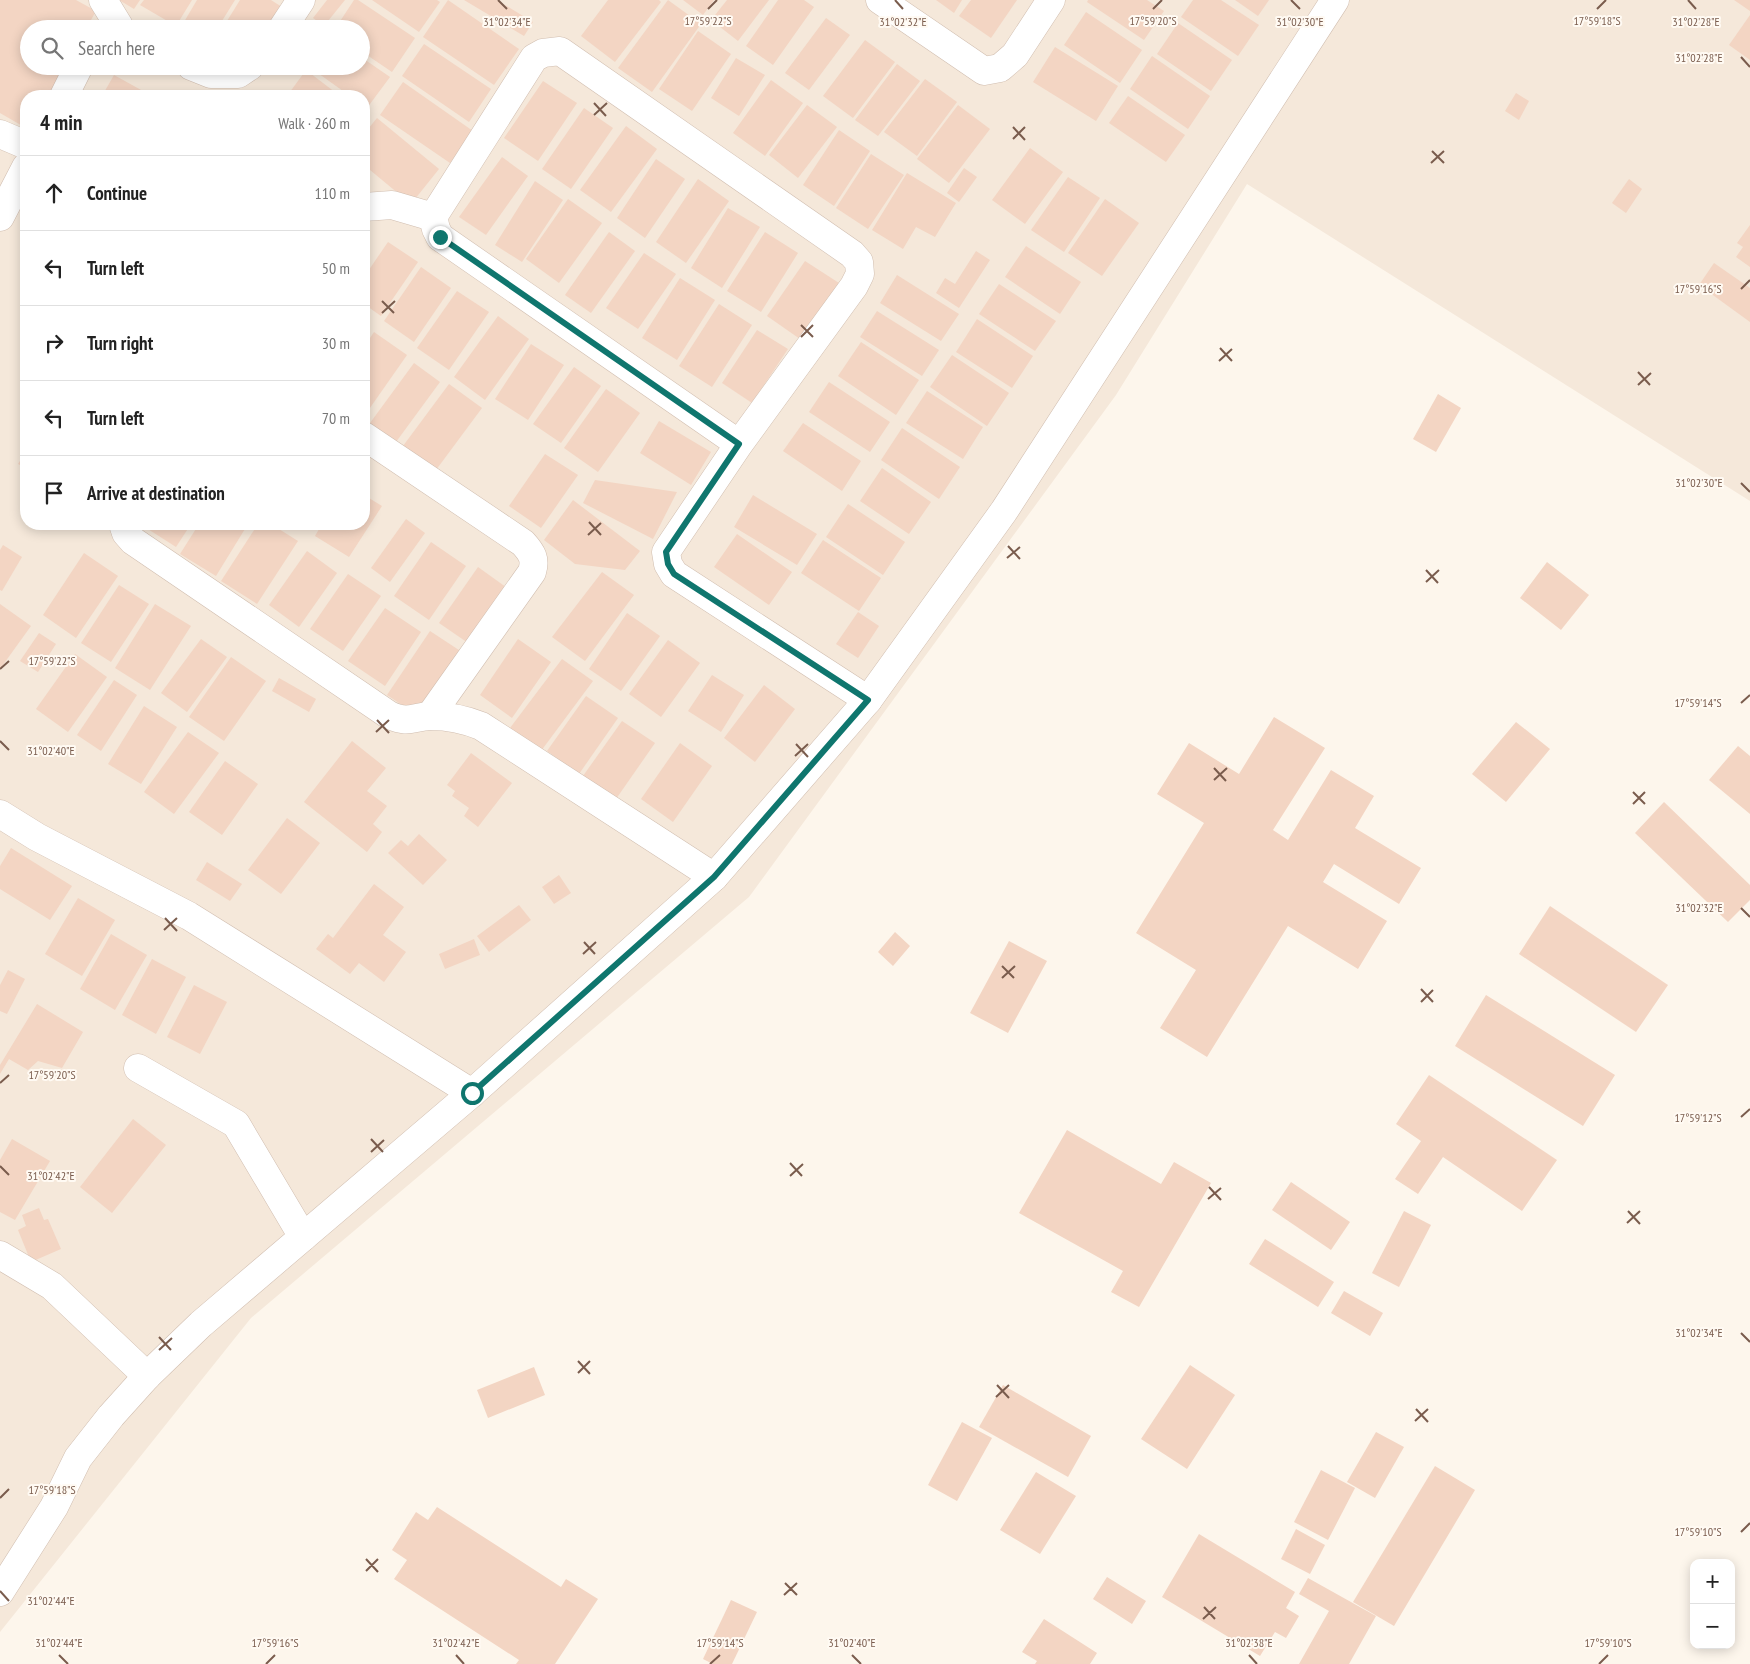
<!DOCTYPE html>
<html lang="en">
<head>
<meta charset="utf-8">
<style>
	:root { --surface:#fff; --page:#f2f2f2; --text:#222; --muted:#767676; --line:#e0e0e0 }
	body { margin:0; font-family:"PT Sans Narrow",sans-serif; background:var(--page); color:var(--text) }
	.controls { position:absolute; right:15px; bottom:15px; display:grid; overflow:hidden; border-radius:10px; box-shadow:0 2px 12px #0003 }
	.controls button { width:45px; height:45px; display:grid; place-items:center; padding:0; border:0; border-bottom:1px solid var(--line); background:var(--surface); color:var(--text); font:25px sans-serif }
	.stop { position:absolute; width:15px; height:15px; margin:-11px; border:4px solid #0f766e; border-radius:50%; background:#fff }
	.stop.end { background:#0f766e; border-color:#fff; box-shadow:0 1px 5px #0008 }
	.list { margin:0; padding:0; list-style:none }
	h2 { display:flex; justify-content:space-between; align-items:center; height:65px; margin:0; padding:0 20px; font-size:21px }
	h2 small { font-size:16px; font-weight:400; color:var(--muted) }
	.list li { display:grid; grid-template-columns:32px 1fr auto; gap:15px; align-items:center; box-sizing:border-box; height:75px; padding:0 20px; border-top:1px solid var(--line) }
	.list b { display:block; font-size:19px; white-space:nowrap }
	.list em { font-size:16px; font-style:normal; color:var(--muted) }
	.icon { flex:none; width:28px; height:28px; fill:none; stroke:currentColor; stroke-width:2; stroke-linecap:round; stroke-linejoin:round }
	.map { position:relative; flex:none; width:1750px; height:1664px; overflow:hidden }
	.search { position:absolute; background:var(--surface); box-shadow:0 2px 12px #0003; left:20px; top:20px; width:350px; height:55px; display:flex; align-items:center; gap:12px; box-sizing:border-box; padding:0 18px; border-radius:28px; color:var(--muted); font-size:19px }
	.panel { position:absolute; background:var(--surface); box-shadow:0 2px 12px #0003; left:20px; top:90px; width:350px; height:440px; border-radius:20px }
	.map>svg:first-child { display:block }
	.residential { fill:#f5e8da; fill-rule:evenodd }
	.building { fill:#f3d5c3 }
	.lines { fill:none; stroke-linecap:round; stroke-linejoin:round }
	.minor-casing { stroke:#d1beb0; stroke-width:29 }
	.minor { stroke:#fff; stroke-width:28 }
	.route { stroke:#0f766e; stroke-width:6 }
	.ticks { fill:none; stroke:#7a5c4d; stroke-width:2 }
	.ticks-label { font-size:12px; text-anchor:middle; fill:#7a5c4d; stroke:#fffaf3; stroke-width:4; stroke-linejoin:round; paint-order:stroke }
</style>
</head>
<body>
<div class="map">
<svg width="1750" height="1664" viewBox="0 0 1750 1664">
	<rect width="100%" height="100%" fill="#fdf6ec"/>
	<!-- residential -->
	<path class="residential" d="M0,0h1750v501l-503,-317 -131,211 -367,502 -498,421 -251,314zM29,29h332v37h-332zM26,96h338v428h-338z"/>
	<!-- building -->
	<g class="building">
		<polygon points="0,0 76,0 96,11 86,29 29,29 29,66 66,66 49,96 26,96 26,128 0,113"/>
		<polygon points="119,0 140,0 134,9"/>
		<polygon points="144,0 192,0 176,26 140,5"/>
		<polygon points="197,0 235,0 217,29 184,29 181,27"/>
		<polygon points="240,0 271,0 282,7 267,29 222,29"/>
		<polygon points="327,0 345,0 324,26 313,18"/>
		<polygon points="354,0 358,0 415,38 392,72 361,51 361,29 335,29"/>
		<polygon points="372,0 437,0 440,2 419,32"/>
		<polygon points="448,0 519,49 494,85 423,37"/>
		<polygon points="464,0 497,0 533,22 524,36"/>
		<polygon points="608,0 659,0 661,2 615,62 581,36"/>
		<polygon points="668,0 701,24 652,92 618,68"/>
		<polygon points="683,0 714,0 703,15"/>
		<polygon points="727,0 769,0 738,41 711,20"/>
		<polygon points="778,0 804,0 814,7 773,65 746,46"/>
		<polygon points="936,0 962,0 954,13"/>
		<polygon points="971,0 1017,0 991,38 959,16"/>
		<polygon points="1088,0 1147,0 1164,11 1144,40 1087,2"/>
		<polygon points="1193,0 1221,0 1259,25 1238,56 1181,17"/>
		<polygon points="1235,0 1269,0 1258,16"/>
		<polygon points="1734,0 1750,0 1750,11"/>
		<polygon points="1086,12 1142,50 1120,83 1064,45"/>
		<polygon points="1750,15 1750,60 1729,45"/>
		<polygon points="826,18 850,35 809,90 785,73"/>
		<polygon points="1178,23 1232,60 1211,91 1157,54"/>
		<polygon points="698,31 731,54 692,111 659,89"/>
		<polygon points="865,40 895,62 853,118 823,96"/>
		<polygon points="424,44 491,89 469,122 402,76"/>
		<polygon points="1055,47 1118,86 1096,121 1033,82"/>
		<polygon points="1152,56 1210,96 1188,129 1130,89"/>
		<polygon points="361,57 390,77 367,108 364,106 364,96 350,96 308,66 361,66"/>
		<polygon points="736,58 765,75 739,116 711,98"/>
		<polygon points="897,64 920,81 878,136 855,120"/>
		<polygon points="306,70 340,96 287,96"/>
		<polygon points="114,75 152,96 102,96"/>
		<polygon points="925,79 957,102 917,156 884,132"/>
		<polygon points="771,80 803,103 765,156 733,133"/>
		<polygon points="543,81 577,103 538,161 504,138"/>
		<polygon points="403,82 473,131 450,163 380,115"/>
		<polygon points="1516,93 1529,101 1519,120 1505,111"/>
		<polygon points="1128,96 1185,135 1166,162 1109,123"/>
		<polygon points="807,105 837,127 798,178 769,155"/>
		<polygon points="958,105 990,129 949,183 917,159"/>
		<polygon points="584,108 613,128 571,189 542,169"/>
		<polygon points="377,118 439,169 411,204 364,165 364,134"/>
		<polygon points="626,126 657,149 611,212 580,190"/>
		<polygon points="839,130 870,151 834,206 803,185"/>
		<polygon points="1030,148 1063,172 1025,224 992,200"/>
		<polygon points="871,154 904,175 868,229 836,208"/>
		<polygon points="502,157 528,176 486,235 459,217"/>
		<polygon points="656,159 685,179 645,238 617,218"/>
		<polygon points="964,168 977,177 959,202 947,193"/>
		<polygon points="907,173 956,203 935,237 916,227 903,249 872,230"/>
		<polygon points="1068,177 1100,198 1064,252 1031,230"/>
		<polygon points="698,179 729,201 686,263 656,242"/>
		<polygon points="1629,179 1642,189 1626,213 1612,203"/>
		<polygon points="535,181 563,200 522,262 495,245"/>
		<polygon points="568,199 602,223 559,283 526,259"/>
		<polygon points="1105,199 1139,223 1102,276 1068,253"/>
		<polygon points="728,208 760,227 722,288 691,268"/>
		<polygon points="1750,225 1750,267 1736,257 1743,247 1737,243"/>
		<polygon points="609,232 635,251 591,313 565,295"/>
		<polygon points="765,232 798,253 761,312 727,291"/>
		<polygon points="388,242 418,262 381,316 364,304 364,277"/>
		<polygon points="1026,246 1081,282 1060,314 1005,277"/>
		<polygon points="976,251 990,260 959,308 936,293 945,278 955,284"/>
		<polygon points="644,253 676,274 638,329 606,308"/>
		<polygon points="805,261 839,283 800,339 767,316"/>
		<polygon points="1714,263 1750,288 1750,322 1699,285"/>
		<polygon points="421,267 451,288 414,342 384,321"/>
		<polygon points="897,275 959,314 941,341 880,303"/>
		<polygon points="680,278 715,300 677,360 642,338"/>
		<polygon points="999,284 1056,321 1035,351 979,314"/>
		<polygon points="457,291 489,312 449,370 417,348"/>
		<polygon points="719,304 752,325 712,387 679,366"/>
		<polygon points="877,311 939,350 922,376 860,337"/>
		<polygon points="498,316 529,339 485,400 454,377"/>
		<polygon points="977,319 1033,356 1012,388 956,352"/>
		<polygon points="757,330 788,349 752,403 722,383"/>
		<polygon points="374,332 407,355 365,415 364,414 364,347"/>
		<polygon points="861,342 919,380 896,415 838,376"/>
		<polygon points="531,344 564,365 528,420 495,399"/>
		<polygon points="952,355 1009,393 987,426 930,387"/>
		<polygon points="414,363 440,382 396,442 370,423"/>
		<polygon points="574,367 601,386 561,443 533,424"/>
		<polygon points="829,382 890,422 870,452 809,412"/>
		<polygon points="449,384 482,408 436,470 403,446"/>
		<polygon points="606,389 640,413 598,472 564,448"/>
		<polygon points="927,391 983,427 963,459 906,423"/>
		<polygon points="1438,394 1461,408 1436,452 1413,439"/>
		<polygon points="659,421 711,452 691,485 640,453"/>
		<polygon points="803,423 861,461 842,491 783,451"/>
		<polygon points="902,428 960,467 939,499 881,460"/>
		<polygon points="26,451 26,468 18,464"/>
		<polygon points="545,454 578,475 541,528 509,506"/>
		<polygon points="882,468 931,502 909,534 860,501"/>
		<polygon points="595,480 677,492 653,539 583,503"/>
		<polygon points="364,495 382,506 349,557 315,536 322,524 364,524"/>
		<polygon points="753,495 817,534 797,565 734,527"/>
		<polygon points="573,500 640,551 625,570 575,564 544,540"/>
		<polygon points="848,504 905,542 883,575 826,537"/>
		<polygon points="406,519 425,533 390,582 371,568"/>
		<polygon points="140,524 191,524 176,547"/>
		<polygon points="199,524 248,524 216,576 180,554"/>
		<polygon points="258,524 271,524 298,541 257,604 221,581"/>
		<polygon points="737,534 792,572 769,605 714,567"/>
		<polygon points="823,540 881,578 859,611 801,573"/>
		<polygon points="431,542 466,566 429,620 394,596"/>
		<polygon points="3,545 22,557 2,591 0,590 0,550"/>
		<polygon points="307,551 337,573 299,627 269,605"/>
		<polygon points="84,553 118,576 76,638 43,615"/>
		<polygon points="1547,562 1589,595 1561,630 1520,598"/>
		<polygon points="478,567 510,590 471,645 439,623"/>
		<polygon points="602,572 634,595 585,661 552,637"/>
		<polygon points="348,574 381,596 343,651 310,629"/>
		<polygon points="119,585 149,604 111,662 81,643"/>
		<polygon points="0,604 31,626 0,669"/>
		<polygon points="155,604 191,626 150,690 115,668"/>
		<polygon points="385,608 421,632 385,686 348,661"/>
		<polygon points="858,612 879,626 858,658 836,644"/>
		<polygon points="627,613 660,636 621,691 589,669"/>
		<polygon points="430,631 465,654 429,707 411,711 387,695"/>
		<polygon points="39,633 56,644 38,672 20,661"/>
		<polygon points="201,639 227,657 187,712 161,693"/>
		<polygon points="518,639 551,662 512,718 480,695"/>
		<polygon points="668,640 700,663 661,717 629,694"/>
		<polygon points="75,654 107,677 68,732 36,709"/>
		<polygon points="231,657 266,681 224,741 189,717"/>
		<polygon points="562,659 593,681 541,751 510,728"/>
		<polygon points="712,675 744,695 721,732 688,711"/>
		<polygon points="279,678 316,699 309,712 272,691"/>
		<polygon points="114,680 137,695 101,751 77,735"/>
		<polygon points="764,685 795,709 755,762 724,738"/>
		<polygon points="586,696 618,718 579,774 547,751"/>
		<polygon points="144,706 177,727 141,784 108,764"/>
		<polygon points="1274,717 1325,748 1273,830 1288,840 1331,770 1374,796 1355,828 1421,868 1399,904 1334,864 1323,882 1387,921 1358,969 1288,926 1207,1057 1160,1028 1196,970 1136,933 1204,823 1157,794 1189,743 1239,774"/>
		<polygon points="622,721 655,743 616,799 583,776"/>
		<polygon points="1516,722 1550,749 1506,802 1472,774"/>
		<polygon points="188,732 219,753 174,814 144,792"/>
		<polygon points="352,741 386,768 367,791 387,806 373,824 382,832 367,852 304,802"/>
		<polygon points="680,743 712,766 673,822 641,799"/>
		<polygon points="1738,746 1750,756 1750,814 1709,780"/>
		<polygon points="471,753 512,783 478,827 464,816 469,808 452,796 455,791 447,785"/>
		<polygon points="225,761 258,784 222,835 189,812"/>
		<polygon points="1664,802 1750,885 1750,900 1728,922 1635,833"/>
		<polygon points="287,818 320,843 281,894 248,870"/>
		<polygon points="419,834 447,860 423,885 388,853 401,840 408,846"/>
		<polygon points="11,848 72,886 50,920 0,889 0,866"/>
		<polygon points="207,862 242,884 230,901 196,880"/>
		<polygon points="559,875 571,893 554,904 542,887"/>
		<polygon points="374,884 404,907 383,935 406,952 384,982 359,963 350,974 316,949 328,934 333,938"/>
		<polygon points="78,898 115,920 82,976 45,954"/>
		<polygon points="519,905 531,920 489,952 477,936"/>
		<polygon points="1550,906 1668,985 1636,1032 1519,954"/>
		<polygon points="895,932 910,946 893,966 878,952"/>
		<polygon points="111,934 147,955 115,1010 80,989"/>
		<polygon points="474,939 480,955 445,969 439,954"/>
		<polygon points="1009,941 1047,961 1008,1033 970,1013"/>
		<polygon points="152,959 186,977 156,1034 122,1015"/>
		<polygon points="8,970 25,979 7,1014 0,1011 0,985"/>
		<polygon points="194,985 227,1002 200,1054 167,1037"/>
		<polygon points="1486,995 1615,1075 1583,1126 1455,1046"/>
		<polygon points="37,1004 83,1032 62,1068 38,1061 28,1070 9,1059 0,1074 0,1065"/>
		<polygon points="1429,1075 1557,1160 1522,1211 1443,1157 1418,1194 1395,1179 1421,1141 1396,1124"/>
		<polygon points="133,1119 166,1145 112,1213 80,1187"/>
		<polygon points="1067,1130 1161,1184 1174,1162 1211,1183 1139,1307 1111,1292 1123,1271 1019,1213"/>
		<polygon points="12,1139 50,1161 15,1220 0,1212 0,1160"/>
		<polygon points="1291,1182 1350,1222 1331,1250 1272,1210"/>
		<polygon points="39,1208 44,1220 48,1219 61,1249 31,1262 18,1230 26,1226 22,1215"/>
		<polygon points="1404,1211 1431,1225 1399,1287 1372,1273"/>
		<polygon points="1265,1239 1334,1282 1318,1307 1249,1264"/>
		<polygon points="1344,1291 1383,1313 1370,1336 1331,1313"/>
		<polygon points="1190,1365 1235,1395 1187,1469 1141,1439"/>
		<polygon points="534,1367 545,1395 488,1418 477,1390"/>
		<polygon points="1003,1385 1091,1436 1068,1477 979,1427"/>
		<polygon points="962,1422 992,1438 957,1501 928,1485"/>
		<polygon points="1376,1432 1404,1447 1375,1498 1347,1482"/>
		<polygon points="1435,1466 1475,1490 1394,1626 1353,1602"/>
		<polygon points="1321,1470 1355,1488 1328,1540 1294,1522"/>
		<polygon points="1036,1472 1076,1496 1040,1554 1000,1530"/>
		<polygon points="437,1507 561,1587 566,1579 598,1599 555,1664 516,1664 519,1660 394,1579 407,1560 392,1550 416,1512 428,1520"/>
		<polygon points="1296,1529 1325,1545 1310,1574 1281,1559"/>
		<polygon points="1199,1534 1295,1592 1286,1608 1299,1616 1286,1638 1275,1632 1260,1656 1162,1597"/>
		<polygon points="1107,1577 1146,1601 1132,1624 1093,1599"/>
		<polygon points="1308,1578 1376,1616 1349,1664 1299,1664 1329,1611 1299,1594"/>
		<polygon points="731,1600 757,1612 732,1664 713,1664 703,1659"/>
		<polygon points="1044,1619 1097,1653 1090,1664 1035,1664 1037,1661 1022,1652"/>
	</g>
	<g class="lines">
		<!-- minor casing -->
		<g class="minor-casing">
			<g id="minor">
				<polyline points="103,0 119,26"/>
				<polyline points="880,0 984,71 1000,68 1015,55 1051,0"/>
				<polyline points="282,29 301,0"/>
				<polyline points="191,66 211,74 238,74 250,66"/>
				<polyline points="64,96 79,66"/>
				<polyline points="0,134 26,145"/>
				<polyline points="364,207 392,205 433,217"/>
				<polyline points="0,217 26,167"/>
				<path d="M364,436l159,107c9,10 13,16 9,29l-102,144"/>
				<polyline points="739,444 440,237 436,229 433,217 534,58 543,53 560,51 852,254 859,262 860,274 854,286 739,444 666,552 668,564 674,574 868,700"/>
				<path d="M123,524l3,9 7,8 256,174c21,9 22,2 42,1 16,0 35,4 50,10l233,151"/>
				<polyline points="0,814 37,837 189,916 472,1093"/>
				<polyline points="138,1068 236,1124 303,1237"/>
				<polyline points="0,1255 52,1286 147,1376"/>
				<polyline points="0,1592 54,1507 78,1458 111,1416 147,1376 201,1324 472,1093 714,877 868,700 1004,511 1335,0"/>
			</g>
		</g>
		<!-- minor -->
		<use href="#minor" class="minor"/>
	</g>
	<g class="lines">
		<!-- route -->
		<polyline class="route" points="440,237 739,444 666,552 668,564 674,574 868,700 714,877 472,1093"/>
	</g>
	<!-- ticks -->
	<path class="ticks" d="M498,0l9,9M895,0l8,9M1291,0l9,9M1688,0l8,9M708,9l9,-9M1153,9l9,-9M1597,9l9,-9M1741,57l9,10M594,103l12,13M594,115l13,-12M1013,127l12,13M1013,139l12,-12M1432,151l12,12M1431,163l13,-12M1741,289l9,-9M382,301l12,12M382,313l13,-12M801,325l12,12M801,337l12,-12M1220,348l12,13M1219,361l13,-12M1638,372l12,13M1638,385l13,-12M1741,483l9,9M589,522l12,13M588,535l13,-12M1008,546l12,13M1007,558l13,-11M1426,570l12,13M1426,582l13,-12M0,669l9,-8M1741,703l9,-8M377,720l12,13M376,732l13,-12M0,741l9,9M796,744l12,13M795,756l13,-12M1214,768l12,13M1214,780l13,-12M1633,792l12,12M1633,804l12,-12M1741,908l9,9M165,918l12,13M164,930l13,-12M584,942l11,12M583,954l13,-12M1002,966l12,12M1002,978l13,-12M1421,989l12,13M1421,1002l12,-12M0,1083l9,-8M1741,1117l9,-8M371,1139l12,13M371,1152l13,-12M790,1163l12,13M0,1166l9,9M790,1176l13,-12M1209,1187l12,13M1208,1199l13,-11M1628,1211l12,13M1627,1223l13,-12M1741,1333l9,9M159,1337l12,13M159,1350l13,-12M578,1361l12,13M578,1373l12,-12M997,1385l12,13M996,1397l13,-12M1416,1409l12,13M1415,1421l13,-12M0,1498l9,-9M1741,1532l9,-9M366,1559l12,13M366,1571l12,-12M785,1583l12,12M0,1591l9,10M784,1595l13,-12M1204,1607l11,12M1203,1619l13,-12M59,1655l9,9M456,1655l8,9M852,1655l9,9M1249,1655l8,9M266,1664l9,-9M710,1664l10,-9M1599,1664l9,-9"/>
	<g class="ticks-label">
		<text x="708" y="25">17°59'22"S</text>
		<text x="1153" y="25">17°59'20"S</text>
		<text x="1597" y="25">17°59'18"S</text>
		<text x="507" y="26">31°02'34"E</text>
		<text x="903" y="26">31°02'32"E</text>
		<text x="1300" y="26">31°02'30"E</text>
		<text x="1696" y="26">31°02'28"E</text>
		<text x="1699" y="62">31°02'28"E</text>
		<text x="1698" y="293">17°59'16"S</text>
		<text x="1699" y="487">31°02'30"E</text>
		<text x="52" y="665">17°59'22"S</text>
		<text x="1698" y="707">17°59'14"S</text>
		<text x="51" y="755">31°02'40"E</text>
		<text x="1699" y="912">31°02'32"E</text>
		<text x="52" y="1079">17°59'20"S</text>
		<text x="1698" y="1122">17°59'12"S</text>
		<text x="51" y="1180">31°02'42"E</text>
		<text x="1699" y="1337">31°02'34"E</text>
		<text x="52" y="1494">17°59'18"S</text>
		<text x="1698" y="1536">17°59'10"S</text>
		<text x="51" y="1605">31°02'44"E</text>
		<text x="59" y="1647">31°02'44"E</text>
		<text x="456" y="1647">31°02'42"E</text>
		<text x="852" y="1647">31°02'40"E</text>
		<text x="1249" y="1647">31°02'38"E</text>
		<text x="275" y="1647">17°59'16"S</text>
		<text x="720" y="1647">17°59'14"S</text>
		<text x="1608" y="1647">17°59'10"S</text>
	</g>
</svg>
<div class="controls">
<button>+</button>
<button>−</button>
</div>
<div class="stop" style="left:472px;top:1093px"></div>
<div class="stop end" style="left:440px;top:237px"></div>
<div class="search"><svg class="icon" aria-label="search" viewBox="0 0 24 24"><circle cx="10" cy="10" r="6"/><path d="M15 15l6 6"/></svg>Search here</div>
<section class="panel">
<h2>4 min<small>Walk · 260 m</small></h2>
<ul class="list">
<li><svg class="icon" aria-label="ahead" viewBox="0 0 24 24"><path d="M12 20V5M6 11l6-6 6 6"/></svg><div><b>Continue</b></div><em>110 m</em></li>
<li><svg class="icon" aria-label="left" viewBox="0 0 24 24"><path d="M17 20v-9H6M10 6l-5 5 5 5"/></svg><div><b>Turn left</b></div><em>50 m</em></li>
<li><svg class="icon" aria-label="right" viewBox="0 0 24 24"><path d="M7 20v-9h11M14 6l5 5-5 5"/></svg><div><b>Turn right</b></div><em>30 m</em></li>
<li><svg class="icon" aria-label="left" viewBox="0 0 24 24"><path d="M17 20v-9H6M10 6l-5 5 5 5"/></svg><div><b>Turn left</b></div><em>70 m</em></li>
<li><svg class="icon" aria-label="arrive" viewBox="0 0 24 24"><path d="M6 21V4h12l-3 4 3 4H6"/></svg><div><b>Arrive at destination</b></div></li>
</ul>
</section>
</div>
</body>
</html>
